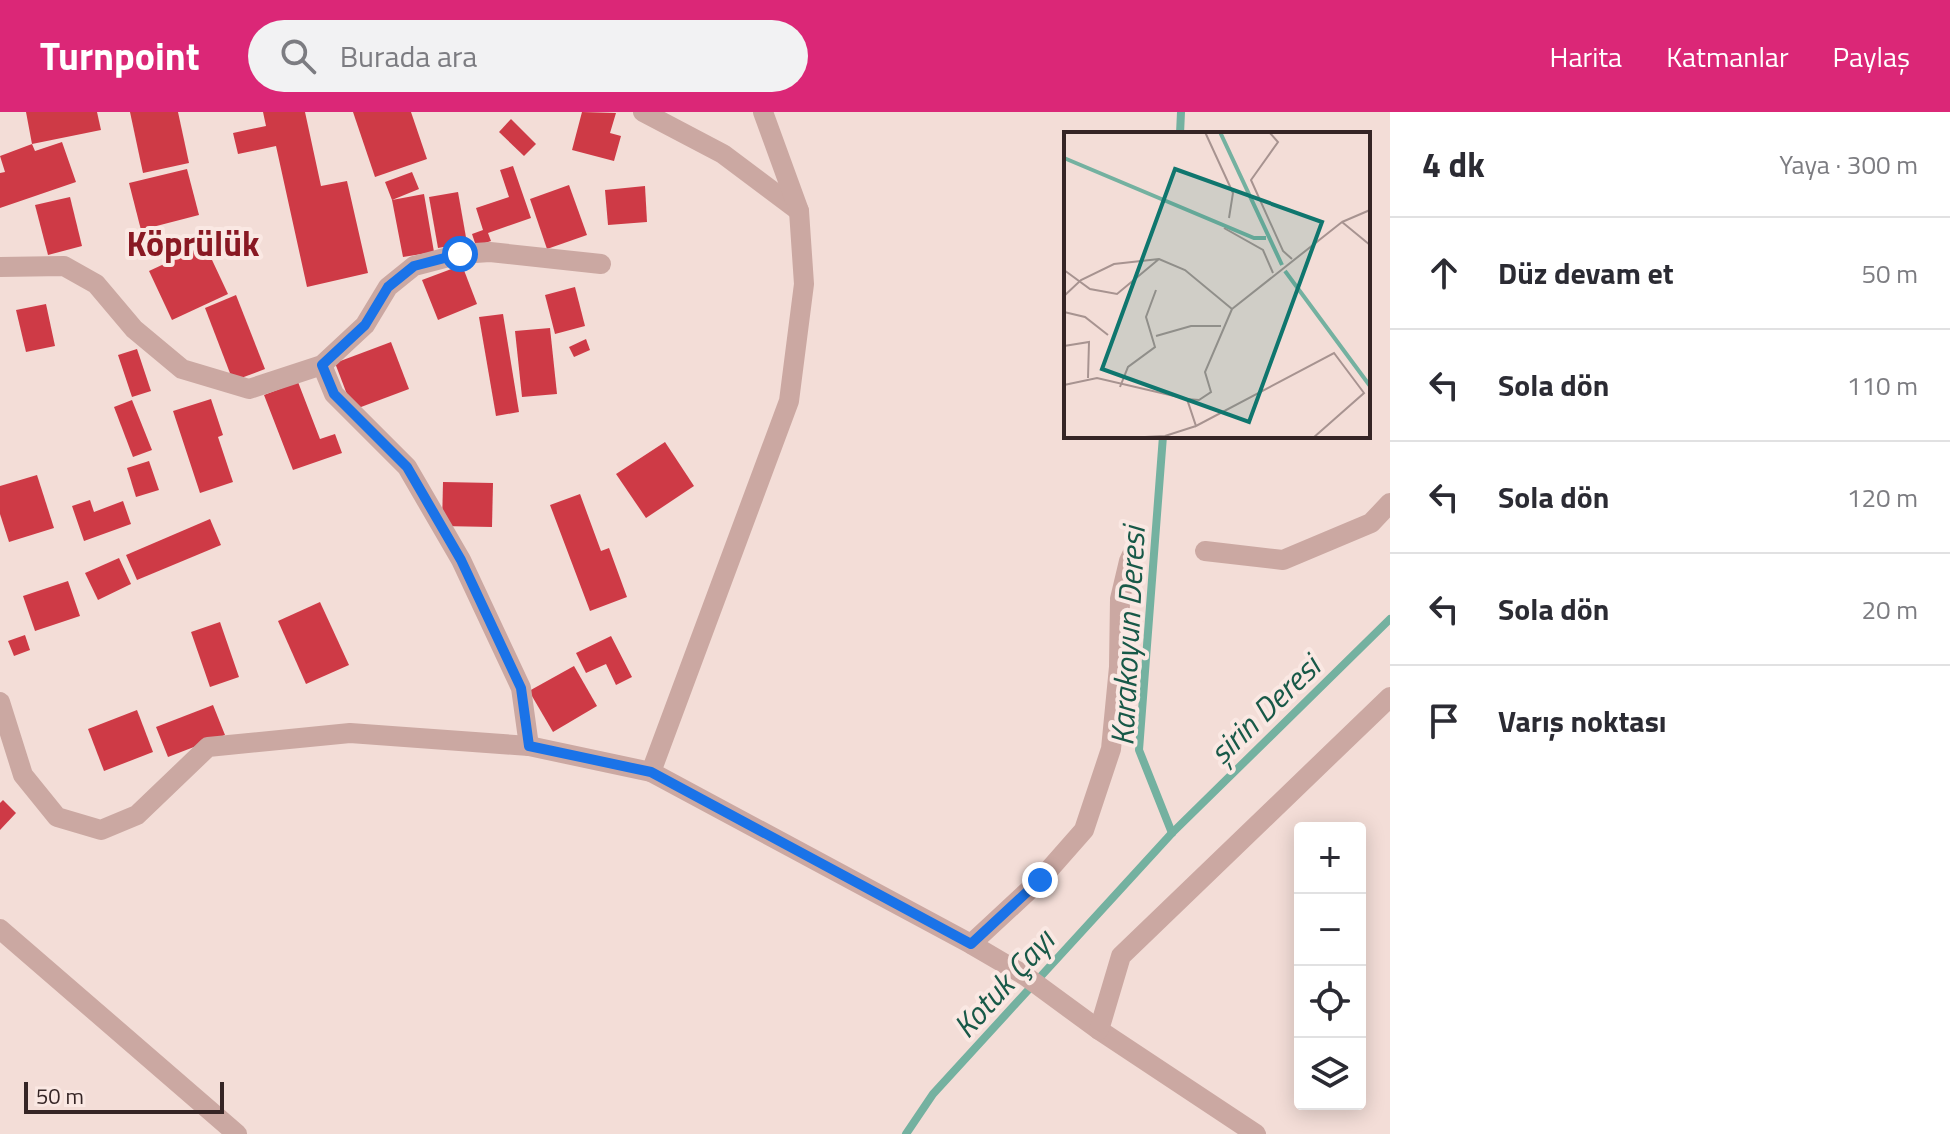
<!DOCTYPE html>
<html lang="tr">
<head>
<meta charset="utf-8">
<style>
	:root { --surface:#fff; --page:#f2f2f3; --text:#2b2b33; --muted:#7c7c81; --line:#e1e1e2; --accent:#db2777 }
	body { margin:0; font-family:"Titillium Web",sans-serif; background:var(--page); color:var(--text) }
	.controls { position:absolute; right:24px; bottom:24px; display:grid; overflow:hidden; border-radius:8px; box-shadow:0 4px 20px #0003 }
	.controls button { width:72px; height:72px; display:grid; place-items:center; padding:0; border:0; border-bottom:2px solid var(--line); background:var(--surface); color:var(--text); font:40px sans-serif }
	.scale { position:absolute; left:24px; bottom:20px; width:200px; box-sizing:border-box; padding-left:8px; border:4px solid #352525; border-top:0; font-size:22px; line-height:28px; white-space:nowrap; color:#352525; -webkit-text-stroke:6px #fae8e3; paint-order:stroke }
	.stop { position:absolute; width:24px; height:24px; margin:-18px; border:6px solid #1a73e8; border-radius:50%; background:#fff }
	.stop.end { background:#1a73e8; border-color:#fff; box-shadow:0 2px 8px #0008 }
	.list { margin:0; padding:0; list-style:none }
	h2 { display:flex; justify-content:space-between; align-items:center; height:104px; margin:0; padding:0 32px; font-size:34px }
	h2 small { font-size:26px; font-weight:400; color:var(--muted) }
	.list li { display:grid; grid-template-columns:52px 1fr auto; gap:24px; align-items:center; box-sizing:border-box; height:112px; padding:0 32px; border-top:2px solid var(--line) }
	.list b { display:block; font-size:30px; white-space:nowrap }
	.list em { font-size:26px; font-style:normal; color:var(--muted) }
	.icon { flex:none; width:44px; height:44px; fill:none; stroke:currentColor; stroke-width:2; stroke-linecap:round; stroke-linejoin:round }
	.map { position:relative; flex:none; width:1390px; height:1022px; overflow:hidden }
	header { display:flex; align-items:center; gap:48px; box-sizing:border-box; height:112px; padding:0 40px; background:var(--accent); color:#fff }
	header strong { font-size:38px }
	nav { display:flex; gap:44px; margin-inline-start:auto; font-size:28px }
	.search { width:560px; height:72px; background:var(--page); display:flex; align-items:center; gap:20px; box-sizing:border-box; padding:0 28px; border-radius:44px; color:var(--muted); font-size:30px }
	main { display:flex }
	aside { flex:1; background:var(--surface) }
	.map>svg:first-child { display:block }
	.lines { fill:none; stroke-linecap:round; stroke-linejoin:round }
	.stream { stroke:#74b1a0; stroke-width:8 }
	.building { fill:#ce3a46 }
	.minor { stroke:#cba8a2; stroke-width:20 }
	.route { stroke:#1a73e8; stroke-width:10 }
	.labels { text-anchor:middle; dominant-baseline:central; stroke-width:8; stroke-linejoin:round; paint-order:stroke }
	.water-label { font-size:32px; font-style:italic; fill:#185948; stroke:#fae8e3 }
	.quarter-label { font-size:34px; font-weight:bold; fill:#891923; stroke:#fae8e3 }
	.inset-river { fill:none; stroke:#74b1a0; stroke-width:4 }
	.inset-road { fill:none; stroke:#a79390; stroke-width:2 }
	.view { fill:#0f766e; fill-opacity:0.15; stroke:#0f766e; stroke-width:4 }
	.inset-edge { fill:none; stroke:#352525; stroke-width:4 }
</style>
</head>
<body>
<header>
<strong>Turnpoint</strong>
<div class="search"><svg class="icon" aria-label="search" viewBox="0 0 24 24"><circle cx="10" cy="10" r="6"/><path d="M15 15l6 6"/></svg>Burada ara</div>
<nav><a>Harita</a><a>Katmanlar</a><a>Paylaş</a></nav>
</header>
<main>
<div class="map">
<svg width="1390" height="1022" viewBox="0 0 1390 1022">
	<rect width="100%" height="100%" fill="#f3ddd7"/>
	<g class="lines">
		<!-- stream -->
		<g class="stream">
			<polyline points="1180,22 1181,0"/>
			<polyline points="1163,324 1139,638 1172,721"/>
			<polyline points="906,1022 933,982 1172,721 1390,507"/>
		</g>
	</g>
	<!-- building -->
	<g class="building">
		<polygon points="26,0 97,0 101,18 32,32"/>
		<polygon points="130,0 178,0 189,51 143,61"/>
		<polygon points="263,0 305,0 321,74 347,69 368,161 307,175 276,34 238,42 233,21 266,14"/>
		<polygon points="353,0 411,0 427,47 375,65"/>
		<polygon points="582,0 616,1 610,21 621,24 614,49 572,38"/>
		<polygon points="511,7 536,32 524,44 499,20"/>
		<polygon points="62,30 76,70 0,96 0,61 5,60 0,44 32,32 35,39"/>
		<polygon points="513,54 531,106 488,121 491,129 476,134 472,122 483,118 476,96 509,85 500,58"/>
		<polygon points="187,57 199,103 141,118 129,71"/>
		<polygon points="412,60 419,77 392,88 424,82 434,140 403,145 392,88 385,70"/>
		<polygon points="569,73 587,123 547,137 530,87"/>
		<polygon points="645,74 647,110 608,113 605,78"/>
		<polygon points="458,80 467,131 438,136 429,85"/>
		<polygon points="70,85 82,134 48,143 35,93"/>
		<polygon points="205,133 228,182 172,208 149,159"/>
		<polygon points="462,153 477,192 438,208 422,168"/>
		<polygon points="575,175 585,214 555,222 545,183"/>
		<polygon points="236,183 265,257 233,269 205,196"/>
		<polygon points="46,192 55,234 26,240 16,198"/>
		<polygon points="503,202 519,300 496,304 479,205"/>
		<polygon points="550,216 557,282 522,285 515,219"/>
		<polygon points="586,227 590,238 574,245 569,235"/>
		<polygon points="391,230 409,277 353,298 335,251"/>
		<polygon points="137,237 151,279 132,285 118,243"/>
		<polygon points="298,270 320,327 335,322 342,341 293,358 264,283"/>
		<polygon points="211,287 223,323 218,325 233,370 200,381 173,299"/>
		<polygon points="132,288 152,338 133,345 114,295"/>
		<polygon points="665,330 694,374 646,406 616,362"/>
		<polygon points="149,349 159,378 136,385 127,356"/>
		<polygon points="37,363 54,416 9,430 0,402 0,374"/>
		<polygon points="443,370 493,371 492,415 442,414"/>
		<polygon points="580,382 601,439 609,436 627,485 590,499 550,393"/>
		<polygon points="90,388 94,400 123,389 131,412 84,429 72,394"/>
		<polygon points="210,407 221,433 137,468 126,443"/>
		<polygon points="119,446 131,472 98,488 85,461"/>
		<polygon points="68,469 80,504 35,519 23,484"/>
		<polygon points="320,490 349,553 306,572 278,509"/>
		<polygon points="220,510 239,565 210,575 191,520"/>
		<polygon points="25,523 30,538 14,544 8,529"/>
		<polygon points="611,524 632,565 616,573 606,552 586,561 576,541"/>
		<polygon points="574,554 597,594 553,620 529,579"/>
		<polygon points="213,593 225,623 168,645 156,615"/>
		<polygon points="137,598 153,640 104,659 88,617"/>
		<polygon points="3,688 16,701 0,718 0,691"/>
	</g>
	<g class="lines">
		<!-- minor -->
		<g class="minor">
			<polyline points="643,0 723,42 799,99"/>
			<polyline points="763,0 799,99 804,172 789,289 651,660 971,832 1024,863 1099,918 1256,1022"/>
			<polyline points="0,155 64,154 96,172 134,217 182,257 249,277 322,253 365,213 388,175 414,154 460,142 490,140 601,152"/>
			<polyline points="322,253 334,282 407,355 461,448 521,576 529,634"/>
			<polyline points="1205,439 1283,448 1371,411 1390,391"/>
			<polyline points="0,590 23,663 57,705 101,718 137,703 208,635 350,621 529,634 651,660"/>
			<polyline points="0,817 237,1022"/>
			<polyline points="971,832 1040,768 1084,718 1111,637 1119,555 1120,487 1129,449 1137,432"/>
			<polyline points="1099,918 1121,844 1390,585"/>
		</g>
	</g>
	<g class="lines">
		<!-- route -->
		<polyline class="route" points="460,142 414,154 388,175 365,213 322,253 334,282 407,355 461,448 521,576 529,634 651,660 971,832 1040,768"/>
	</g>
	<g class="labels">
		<!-- water labels -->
		<g class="water-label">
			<text transform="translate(1127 524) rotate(-87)">Karakoyun Deresi</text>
			<text transform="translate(1264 597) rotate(-44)">şirin Deresi</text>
			<text transform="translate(1003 871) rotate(-48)">Kotuk Çayı</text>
		</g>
		<!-- quarter labels -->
		<g class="quarter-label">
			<text x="193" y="131">Köprülük</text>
		</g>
	</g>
	<!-- overview -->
	<g transform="translate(1064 20)">
		<rect width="306" height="306" fill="#f3ddd7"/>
		<path class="inset-river" d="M156,0l62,133M0,26l190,80h12M221,139l85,115"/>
		<path class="inset-road" d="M141,0l28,61 -4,25M205,0l9,10 -27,38 32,71 9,8M278,90l28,-12M160,96l39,22 10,23M0,138l26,19 27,5 42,-35M0,164l17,-16 33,-16 45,-5 26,11 47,39 110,-87 28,23M168,177l-27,63 6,20 -12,8 -12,-1 9,27 138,-73 30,40 -51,45M0,180l21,5 23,18M92,204l35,-10h30M0,214l25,-4 -1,36M0,253l33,-7 90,21M56,255l8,-20 27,-20 -9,-30 10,-27M61,306l40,-2 31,-10"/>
		<path class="view" d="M111,37l147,53 -73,200 -147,-53z"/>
		<rect width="306" height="306" class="inset-edge"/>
	</g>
</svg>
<div class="controls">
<button>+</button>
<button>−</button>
<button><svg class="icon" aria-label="locate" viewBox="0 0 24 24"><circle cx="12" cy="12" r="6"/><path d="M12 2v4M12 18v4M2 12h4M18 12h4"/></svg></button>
<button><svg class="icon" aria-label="layers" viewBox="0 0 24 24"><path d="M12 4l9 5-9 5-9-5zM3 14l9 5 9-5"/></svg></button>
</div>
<div class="scale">50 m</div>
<div class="stop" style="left:460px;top:142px"></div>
<div class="stop end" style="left:1040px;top:768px"></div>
</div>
<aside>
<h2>4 dk<small>Yaya · 300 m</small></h2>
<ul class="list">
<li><svg class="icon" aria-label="ahead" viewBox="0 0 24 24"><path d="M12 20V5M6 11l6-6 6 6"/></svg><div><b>Düz devam et</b></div><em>50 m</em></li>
<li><svg class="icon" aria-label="left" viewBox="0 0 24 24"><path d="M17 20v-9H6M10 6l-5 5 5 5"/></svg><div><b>Sola dön</b></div><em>110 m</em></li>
<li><svg class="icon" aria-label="left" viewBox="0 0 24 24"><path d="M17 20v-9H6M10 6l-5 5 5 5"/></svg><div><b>Sola dön</b></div><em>120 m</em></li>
<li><svg class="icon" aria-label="left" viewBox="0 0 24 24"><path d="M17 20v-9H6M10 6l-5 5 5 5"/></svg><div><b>Sola dön</b></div><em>20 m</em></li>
<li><svg class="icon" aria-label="arrive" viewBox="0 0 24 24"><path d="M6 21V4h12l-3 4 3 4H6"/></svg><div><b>Varış noktası</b></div></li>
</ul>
</aside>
</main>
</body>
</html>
